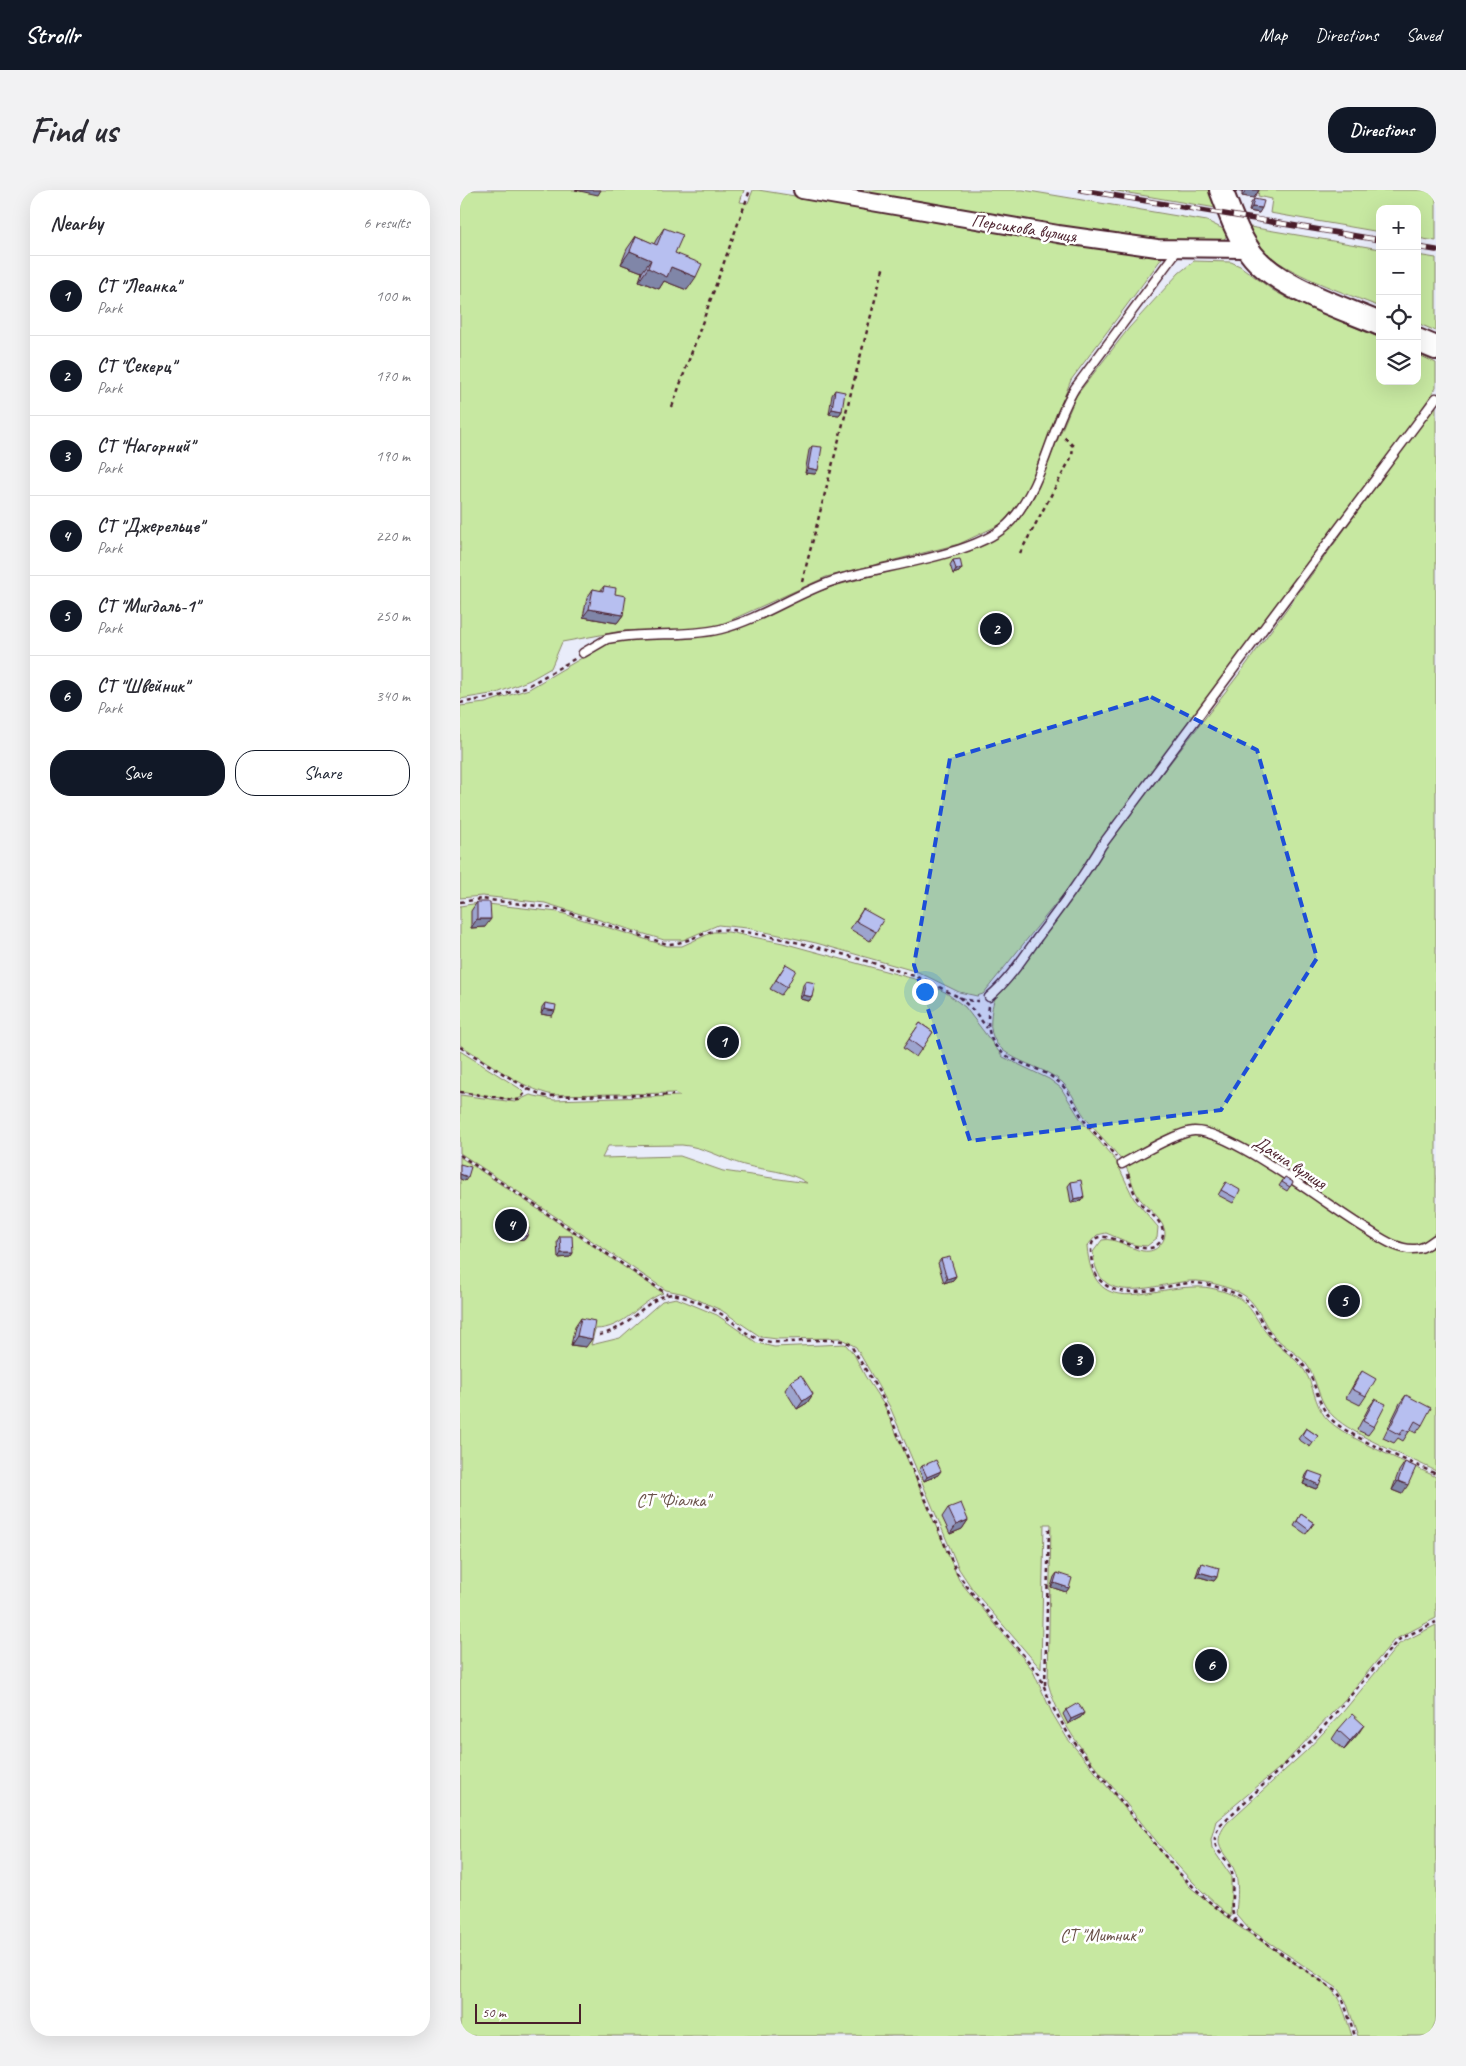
<!DOCTYPE html>
<html lang="en">
<head>
<meta charset="utf-8">
<style>
	:root { --surface:#fff; --page:#f2f2f3; --text:#2b2b33; --muted:#7c7c81; --line:#e1e1e2; --accent:#111827 }
	body { margin:0; font-family:Caveat,sans-serif; background:var(--page); color:var(--text) }
	.controls { position:absolute; right:15px; top:15px; display:grid; overflow:hidden; border-radius:10px; box-shadow:0 5px 20px #0002 }
	.controls button { width:45px; height:45px; display:grid; place-items:center; padding:0; border:0; border-bottom:1px solid var(--line); background:var(--surface); color:var(--text); font:25px sans-serif }
	.scale { position:absolute; left:15px; bottom:12px; width:106px; box-sizing:border-box; padding-left:5px; border:2px solid #4a1f2b; border-top:0; font-size:14px; line-height:18px; white-space:nowrap; color:#4a1f2b; -webkit-text-stroke:4px #fff; paint-order:stroke }
	.you { position:absolute; left:464px; top:801px; width:18px; height:18px; margin:-12px; border:4px solid #fff; border-radius:50%; background:#1a73e8; box-shadow:0 0 0 8px #1a73e833 }
	.badge { display:grid; place-items:center; width:32px; height:32px; border-radius:50%; background:var(--accent); color:#fff; font-size:16px; font-weight:700 }
	.pin { position:absolute; translate:-50% -50%; border:2px solid #fff; box-shadow:0 1px 5px #0006 }
	.list { margin:0; padding:0; list-style:none }
	h2 { display:flex; justify-content:space-between; align-items:center; height:65px; margin:0; padding:0 20px; font-size:21px }
	h2 small { font-size:16px; font-weight:400; color:var(--muted) }
	.list li { display:grid; grid-template-columns:32px 1fr auto; gap:15px; align-items:center; box-sizing:border-box; height:80px; padding:0 20px; border-top:1px solid var(--line) }
	.list b { display:block; font-size:19px; white-space:nowrap }
	.list p { margin:0; font-size:16px; white-space:nowrap; color:var(--muted) }
	.list em { font-size:16px; font-style:normal; color:var(--muted) }
	.actions { display:flex; gap:10px; padding:15px 20px }
	.actions a { flex:1; padding:11px 0; border:1px solid var(--accent); border-radius:20px; text-align:center; font-size:18px; color:var(--accent) }
	.actions .main { background:var(--accent); color:#fff }
	.icon { flex:none; width:28px; height:28px; fill:none; stroke:currentColor; stroke-width:2; stroke-linecap:round; stroke-linejoin:round }
	.map { position:relative; flex:none; width:976px; height:1846px; overflow:hidden; border-radius:20px }
	header { display:flex; align-items:center; gap:30px; box-sizing:border-box; height:70px; padding:0 25px; background:var(--accent); color:#fff }
	header strong { font-size:24px }
	nav { display:flex; gap:28px; margin-inline-start:auto; font-size:18px }
	.intro { display:flex; align-items:center; justify-content:space-between; box-sizing:border-box; height:120px; padding:0 30px }
	h1 { margin:0; font-size:35px }
	.button { padding:12px 22px; border-radius:20px; background:var(--accent); color:#fff; font-size:18px; font-weight:700 }
	main { display:flex; gap:30px; padding:0 30px }
	aside { flex:1; background:var(--surface); border-radius:20px; box-shadow:0 5px 20px #0002 }
	.map>svg:first-child { display:block }
	.green { fill:#c7e8a1; stroke:#888466; fill-rule:evenodd }
	.lines { fill:none; stroke-linecap:round; stroke-linejoin:round }
	.lane-casing { stroke:#4a1f2b; stroke-width:11 }
	.street-casing { stroke:#4a1f2b; stroke-width:20 }
	.secondary-casing { stroke:#4a1f2b; stroke-width:26 }
	.path { stroke:#4a1f2b; stroke-width:2.5; stroke-dasharray:4 4; stroke-linecap:butt }
	.lane { stroke:#fff; stroke-width:8 }
	.street { stroke:#fff; stroke-width:16 }
	.secondary { stroke:#fff; stroke-width:22 }
	.rail-casing { stroke:#4a1f2b; stroke-width:5.5 }
	.rail { stroke:#fff; stroke-width:4; stroke-dasharray:11; stroke-linecap:butt }
	.wall { fill:#9da4ce; stroke:#4a1f2b }
	.shaded-wall { fill:#8086a8; stroke:#4a1f2b }
	.building { fill:#b7bff0; stroke:#4a1f2b }
	.marked { fill:#1d4ed8; fill-opacity:0.2; stroke:#1d4ed8; stroke-width:4; stroke-dasharray:10 6; stroke-linejoin:round }
	.labels { text-anchor:middle; dominant-baseline:central; stroke-width:5; stroke-linejoin:round; paint-order:stroke }
	.street-label { font-size:18px; fill:#4a1f2b; stroke:#fff }
	.park-label { font-size:18px; fill:#695148; stroke:#fff }
</style>
</head>
<body>
<header>
<strong>Strollr</strong>
<nav><a>Map</a><a>Directions</a><a>Saved</a></nav>
</header>
<div class="intro"><h1>Find us</h1><a class="button">Directions</a></div>
<main>
<aside>
<h2>Nearby<small>6 results</small></h2>
<ul class="list">
<li><span class="badge">1</span><div><b>СТ &quot;Леанка&quot;</b><p>Park</p></div><em>100 m</em></li>
<li><span class="badge">2</span><div><b>СТ &quot;Секерц&quot;</b><p>Park</p></div><em>170 m</em></li>
<li><span class="badge">3</span><div><b>СТ &quot;Нагорний&quot;</b><p>Park</p></div><em>190 m</em></li>
<li><span class="badge">4</span><div><b>СТ &quot;Джерельце&quot;</b><p>Park</p></div><em>220 m</em></li>
<li><span class="badge">5</span><div><b>СТ &quot;Мигдаль-1&quot;</b><p>Park</p></div><em>250 m</em></li>
<li><span class="badge">6</span><div><b>СТ &quot;Швейник&quot;</b><p>Park</p></div><em>340 m</em></li>
</ul>
<div class="actions"><a class="main">Save</a><a>Share</a></div>
</aside>
<div class="map">
<svg width="976" height="1846" viewBox="0 0 976 1846">
	<rect width="100%" height="100%" fill="#e9ecfa"/>
	<filter id="ink" filterUnits="userSpaceOnUse"><feTurbulence type="fractalNoise" baseFrequency=".02" numOctaves="2"/><feDisplacementMap in="SourceGraphic" scale="10" xChannelSelector="R" yChannelSelector="G"/><feConvolveMatrix kernelMatrix="1 2 1 2 8 2 1 2 1" color-interpolation-filters="sRGB"/></filter>
	<g filter="url(#ink)">
		<!-- green -->
		<g class="green">
			<polygon points="0,0 284,0 280,12 288,13 293,0 298,0 702,66 702,68 611,190 564,308 541,334 499,354 366,387 260,435 244,439 162,441 102,452 91,478 70,490 37,503 0,509"/>
			<polygon points="372,0 563,0 747,31 763,39 767,45 763,51 707,53"/>
			<polygon points="651,0 751,0 756,18"/>
			<polygon points="799,0 976,0 976,51 957,48 957,19 920,19 920,42 810,23 812,9 798,6"/>
			<path d="M790,37l130,22v58c-34,-14 -95,-33 -119,-59 -6,-6 -8,-14 -11,-21z"/>
			<polygon points="957,65 976,68 976,141 957,133"/>
			<polygon points="734,71 771,72 780,76 814,101 829,109 920,148 920,191 957,191 957,164 976,173 976,198 921,278 626,676 523,804 517,806 499,802 458,782 356,753 287,738 258,735 223,750 204,750 85,713 22,706 0,708 0,516 25,513 69,499 149,452 182,448 236,447 284,436 349,405 374,396 493,365 554,332 574,306 616,206 669,138 719,83"/>
			<path d="M976,214v827l-11,13 -16,2 -24,-8 -126,-81 -57,-28 -80,32c-11,-16 -26,-28 -37,-44 -8,-11 -13,-26 -23,-35 -24,-21 -76,-21 -71,-64 1,-10 2,-18 7,-25l73,-93 37,-57 132,-170z"/>
			<path d="M19,713l79,9 109,34h15l31,-14h15l55,11 135,37 27,12 20,15 38,50 46,22 12,9 20,32 35,41 18,38 24,28 -1,11 -10,8 -12,-1 -29,-12 -9,2 -10,11c6,75 60,41 108,41 13,-1 29,4 40,9 17,8 22,27 34,40 11,14 32,24 39,41 7,15 8,32 21,44 22,20 78,41 107,56v141l-42,22 -47,57 -63,67 -68,57 -5,18 1,9 19,28v41c-43,-35 -76,-77 -110,-120 -29,-35 -61,-69 -73,-114l3,-159h-7l-3,145 -68,-79 -14,-21 -69,-162 -34,-60 -16,-9 -63,1 -16,-2 -40,-27 -36,-16 -19,-4 -206,-137v-58l55,7 15,-7 24,5 126,-4 -6,-3 -121,2c-33,-7 -64,-33 -93,-50v-139zM222,955c23,2 41,14 62,20 22,6 44,5 63,18l-84,-12 -43,-15 -78,2 6,-12z"/>
			<polygon points="0,861 59,898 64,903 63,907 54,910 0,902"/>
			<path d="M734,943l35,10 173,106 34,-7v229c-28,-14 -82,-35 -103,-55 -14,-13 -15,-32 -24,-48 -7,-12 -23,-20 -33,-30 -15,-15 -17,-37 -38,-46 -14,-6 -32,-12 -48,-11 -37,3 -93,29 -97,-29l9,-12c14,-3 27,9 41,11 7,1 13,-1 17,-6 17,-18 -14,-36 -22,-49 -6,-9 -7,-22 -14,-32l59,-28z"/>
			<path d="M0,967l203,136c-26,10 -38,36 -68,36l-4,16 29,-7 42,-37 14,-3 41,17 40,28 17,4 71,-3 9,10 11,22 19,29 75,175 73,89 20,44 15,25 123,149 48,39 85,56c19,14 22,33 29,54h-892z"/>
			<path d="M976,1435v396l-6,15h-72l-12,-35 -9,-13 -89,-60 -12,-14c1,-12 3,-27 0,-39 -6,-22 -29,-27 -9,-52l79,-72 37,-39 56,-68z"/>
		</g>
		<g class="lines">
			<!-- lane casing -->
			<g class="lane-casing">
				<g id="lane">
					<path d="M123,463l24,-14 12,-2c34,-5 68,0 102,-8 39,-10 74,-35 112,-48 46,-16 146,-24 178,-60 34,-39 38,-90 64,-133l104,-140"/>
					<path d="M529,807c20,-17 34,-39 49,-60 23,-30 45,-60 64,-92l334,-447"/>
					<path d="M662,974c17,-9 55,-32 72,-33 38,-1 136,77 174,99 14,9 34,23 52,18 6,-1 11,-6 16,-9"/>
				</g>
			</g>
			<!-- street casing -->
			<g class="street-casing">
				<polyline id="street" points="342,0 598,44 697,58 787,59"/>
			</g>
			<!-- secondary casing -->
			<g class="secondary-casing">
				<g id="secondary">
					<path d="M761,0c8,20 15,42 27,59 23,37 93,58 132,75"/>
					<polyline points="957,150 976,158"/>
				</g>
			</g>
			<!-- path -->
			<g class="path">
				<polyline points="212,217 290,0"/>
				<polyline points="560,363 612,266 613,256 603,246"/>
				<polyline points="342,392 424,75"/>
				<polyline points="0,513 40,506 68,496 116,468"/>
				<path d="M0,712l21,-3 73,9 113,36c24,0 41,-18 65,-14 59,8 131,29 188,48 19,6 38,24 59,23"/>
				<polyline points="499,807 515,822 527,838"/>
				<path d="M529,816c-9,64 44,49 74,80 8,9 13,22 20,33 10,13 23,25 33,38"/>
				<polyline points="0,857 68,899 85,906 213,905"/>
				<polyline points="0,902 54,910 59,910 68,899"/>
				<polyline points="0,965 207,1104"/>
				<path d="M668,984c3,9 5,19 11,27 7,11 24,18 24,33 0,4 -2,8 -5,10 -17,18 -65,-29 -67,6 0,8 1,18 5,25 21,32 67,9 96,8 14,0 31,5 44,11 20,8 24,30 38,45 11,12 27,20 35,34 8,15 9,31 21,45 16,18 81,44 106,56"/>
				<path d="M139,1145c32,-6 45,-38 74,-41 17,4 38,13 53,23 13,9 23,21 39,24 22,5 68,-7 85,3l32,53 75,176 15,20 67,81 12,30 19,33 107,134 29,28 24,19 107,74 6,8 12,36"/>
				<polyline points="585,1495 589,1337"/>
				<path d="M777,1732c-10,-12 -2,-34 -5,-49 -5,-21 -27,-23 -12,-48l95,-88 79,-92 6,-6 36,-17"/>
				<polyline points="973,1846 976,1837"/>
			</g>
			<!-- lane -->
			<use href="#lane" class="lane"/>
			<!-- street -->
			<use href="#street" class="street"/>
			<!-- secondary -->
			<use href="#secondary" class="secondary"/>
			<!-- rail casing -->
			<g class="rail-casing">
				<g id="rail">
					<polyline points="621,0 920,50"/>
					<polyline points="957,57 976,60"/>
				</g>
			</g>
			<!-- rail -->
			<use href="#rail" class="rail"/>
		</g>
		<!-- wall -->
		<g class="wall">
			<polygon points="774,0 799,0 794,8 782,6 782,2 774,1"/>
			<polygon points="794,9 799,23 789,21 791,13"/>
			<polygon points="204,38 215,63 227,100 204,91 199,99 179,91 182,82 161,74 167,59 176,46 194,54 196,50"/>
			<polygon points="375,200 382,221 379,225 369,224 372,205"/>
			<polygon points="352,256 355,284 345,283 349,260"/>
			<polygon points="493,370 502,378 499,382 493,384 490,375"/>
			<polygon points="144,396 155,404 163,425 157,433 123,427 127,408 133,399 140,401"/>
			<polygon points="17,712 25,737 11,738 11,721"/>
			<polygon points="403,719 416,742 410,751 390,739"/>
			<polygon points="326,774 327,797 321,805 310,799"/>
			<polygon points="346,791 352,807 349,811 340,809 343,795"/>
			<polygon points="85,813 92,826 81,824 82,817"/>
			<polygon points="460,833 473,842 456,867 443,858"/>
			<polygon points="825,987 833,992 827,1001 819,996"/>
			<polygon points="611,992 621,1011 611,1013 608,996"/>
			<polygon points="766,992 776,1008 773,1013 758,1005"/>
			<polygon points="58,1036 67,1046 64,1050 54,1048 56,1040"/>
			<polygon points="100,1046 113,1063 110,1067 98,1068 97,1051"/>
			<polygon points="481,1069 496,1086 493,1090 484,1093 478,1073"/>
			<polygon points="121,1128 126,1157 111,1155 115,1137"/>
			<polygon points="902,1181 906,1206 900,1215 886,1208 896,1190"/>
			<polygon points="331,1191 353,1204 347,1213 337,1219 325,1200"/>
			<polygon points="946,1205 962,1235 956,1243 950,1240 943,1251 938,1248 934,1253 923,1248 940,1213"/>
			<polygon points="915,1209 914,1237 908,1245 897,1240 909,1217"/>
			<polygon points="846,1238 858,1246 850,1257 838,1249"/>
			<polygon points="945,1272 942,1304 932,1300 939,1281"/>
			<polygon points="462,1276 478,1285 464,1291 459,1280"/>
			<polygon points="849,1281 859,1295 856,1299 843,1294 846,1285"/>
			<polygon points="488,1318 508,1330 502,1339 490,1344 482,1327"/>
			<polygon points="841,1324 854,1333 846,1344 834,1336"/>
			<polygon points="742,1373 757,1387 754,1391 736,1386 739,1377"/>
			<polygon points="597,1383 609,1398 606,1402 591,1397 594,1387"/>
			<polygon points="606,1520 624,1523 621,1527 608,1534 603,1524"/>
			<polygon points="878,1540 898,1544 884,1560 872,1549"/>
		</g>
		<!-- shaded-wall -->
		<g class="shaded-wall">
			<polygon points="115,0 141,0 138,5"/>
			<polygon points="775,0 784,0 782,2 774,1"/>
			<polygon points="786,0 799,0 794,8 782,6"/>
			<polygon points="792,17 802,18 799,23 789,21"/>
			<polygon points="170,61 191,70 182,82 161,74"/>
			<polygon points="211,77 236,87 227,100 204,91 199,99 179,91 188,78"/>
			<polygon points="372,219 382,221 379,225 369,224"/>
			<polygon points="348,278 358,280 355,284 345,283"/>
			<polygon points="502,378 499,382 493,384 496,379"/>
			<polygon points="129,419 163,425 157,433 123,427"/>
			<polygon points="17,729 31,729 25,737 11,738"/>
			<polygon points="343,805 352,807 349,811 340,809"/>
			<polygon points="84,819 95,821 92,826 81,824"/>
			<polygon points="0,984 8,987 5,991 0,989"/>
			<polygon points="624,1007 621,1011 611,1013 614,1009"/>
			<polygon points="57,1044 67,1046 64,1050 54,1048"/>
			<polygon points="101,1063 113,1063 110,1067 98,1068"/>
			<polygon points="496,1086 493,1090 484,1093 487,1089"/>
			<polygon points="117,1146 132,1149 126,1157 111,1155"/>
			<polygon points="353,1204 347,1213 337,1219 343,1211"/>
			<polygon points="481,1281 478,1285 464,1291 467,1287"/>
			<polygon points="846,1289 859,1295 856,1299 843,1294"/>
			<polygon points="938,1291 948,1295 942,1304 932,1300"/>
			<polygon points="508,1330 502,1339 490,1344 496,1335"/>
			<polygon points="739,1382 757,1387 754,1391 736,1386"/>
			<polygon points="594,1393 609,1398 606,1402 591,1397"/>
			<polygon points="624,1523 621,1527 608,1534 611,1529"/>
			<polygon points="904,1535 898,1544 884,1560 890,1551"/>
		</g>
		<!-- building -->
		<g class="building">
			<polygon points="794,9 804,11 802,18 792,17"/>
			<polygon points="204,38 223,45 215,63 242,74 236,87 211,77 207,87 188,78 191,70 170,61 176,46 197,55"/>
			<polygon points="375,200 385,202 382,221 372,219"/>
			<polygon points="352,256 362,257 358,280 348,278"/>
			<polygon points="500,369 502,378 496,379 493,370"/>
			<polygon points="144,396 156,398 155,404 166,406 163,425 129,419 133,399 143,401"/>
			<polygon points="17,712 30,712 31,729 17,729"/>
			<polygon points="403,719 423,730 416,742 396,731"/>
			<polygon points="326,774 336,780 327,797 316,790"/>
			<polygon points="346,791 355,793 352,807 343,805"/>
			<polygon points="85,813 96,815 95,821 84,819"/>
			<polygon points="460,833 473,842 462,859 449,849"/>
			<polygon points="0,974 11,977 8,987 0,984"/>
			<polygon points="825,987 833,992 830,997 822,992"/>
			<polygon points="621,990 624,1007 614,1009 611,992"/>
			<polygon points="766,992 780,1000 776,1008 761,1000"/>
			<polygon points="59,1036 69,1038 67,1046 57,1044"/>
			<polygon points="100,1046 112,1046 113,1063 101,1063"/>
			<polygon points="490,1067 496,1086 487,1089 481,1069"/>
			<polygon points="121,1128 135,1131 132,1149 117,1146"/>
			<polygon points="902,1181 916,1189 906,1206 892,1199"/>
			<polygon points="341,1185 353,1204 343,1211 331,1191"/>
			<polygon points="946,1205 971,1218 962,1235 955,1231 949,1242 943,1239 940,1245 929,1239"/>
			<polygon points="915,1209 926,1214 914,1237 903,1231"/>
			<polygon points="846,1238 858,1246 853,1253 842,1245"/>
			<polygon points="476,1270 481,1281 467,1287 462,1276"/>
			<polygon points="945,1272 956,1277 948,1295 938,1291"/>
			<polygon points="849,1281 863,1286 859,1295 846,1289"/>
			<polygon points="501,1313 508,1330 496,1335 488,1318"/>
			<polygon points="841,1324 854,1333 849,1340 837,1331"/>
			<polygon points="742,1373 759,1378 757,1387 739,1382"/>
			<polygon points="597,1383 612,1388 609,1398 594,1393"/>
			<polygon points="618,1513 624,1523 611,1529 606,1520"/>
			<polygon points="892,1524 904,1535 890,1551 878,1540"/>
		</g>
	</g>
	<!-- marked area -->
	<path class="marked" d="M691,507l106,53 60,208 -96,152 -251,31 -56,-176 36,-207z"/>
	<g class="labels">
		<!-- street labels -->
		<g class="street-label">
			<text transform="translate(564 38) rotate(9)">Персикова вулиця</text>
			<text transform="translate(830 972) rotate(33)">Дачна вулиця</text>
		</g>
		<!-- park labels -->
		<g class="park-label">
			<text x="213" y="1310">СТ "Фіалка"</text>
			<text x="640" y="1745">СТ "Митник"</text>
		</g>
	</g>
</svg>
<div class="controls">
<button>+</button>
<button>−</button>
<button><svg class="icon" aria-label="locate" viewBox="0 0 24 24"><circle cx="12" cy="12" r="6"/><path d="M12 2v4M12 18v4M2 12h4M18 12h4"/></svg></button>
<button><svg class="icon" aria-label="layers" viewBox="0 0 24 24"><path d="M12 4l9 5-9 5-9-5zM3 14l9 5 9-5"/></svg></button>
</div>
<div class="scale">50 m</div>
<div class="you"></div>
<div class="pin badge" style="left:263px;top:852px">1</div>
<div class="pin badge" style="left:536px;top:439px">2</div>
<div class="pin badge" style="left:618px;top:1170px">3</div>
<div class="pin badge" style="left:51px;top:1035px">4</div>
<div class="pin badge" style="left:884px;top:1111px">5</div>
<div class="pin badge" style="left:751px;top:1475px">6</div>
</div>
</main>
</body>
</html>
